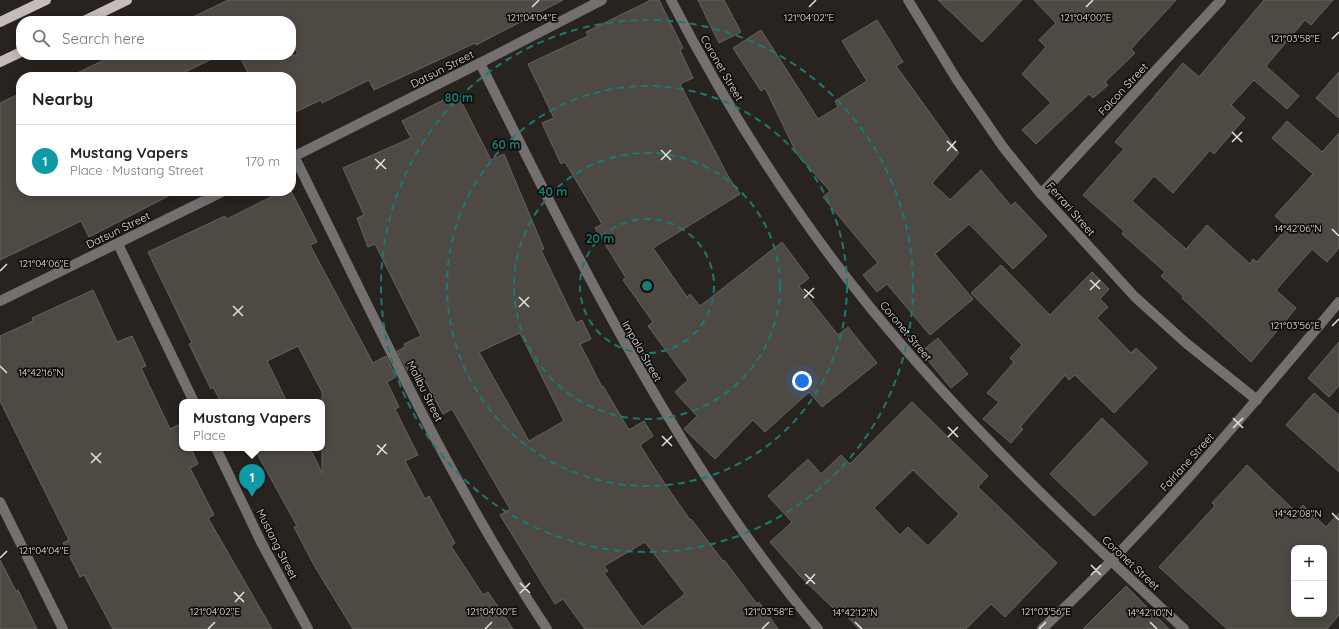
<!DOCTYPE html>
<html lang="en">
<head>
<meta charset="utf-8">
<style>
	:root { --surface:#fff; --page:#f2f2f2; --text:#222; --muted:#767676; --line:#e0e0e0; --accent:#1a73e8 }
	body { margin:0; font-family:Quicksand,sans-serif; background:var(--page); color:var(--text) }
	.controls { position:absolute; right:12px; bottom:12px; display:grid; overflow:hidden; border-radius:8px; box-shadow:0 2px 10px #0003 }
	.controls button { width:36px; height:36px; display:grid; place-items:center; padding:0; border:0; border-bottom:1px solid var(--line); background:var(--surface); color:var(--text); font:20px sans-serif }
	.you { position:absolute; left:802px; top:381px; width:14px; height:14px; margin:-10px; border:3px solid #fff; border-radius:50%; background:#1a73e8; box-shadow:0 0 0 6px #1a73e833 }
	.badge { display:grid; place-items:center; width:26px; height:26px; border-radius:50%; background:var(--accent); color:#fff; font-size:13px; font-weight:700 }
	.pin { position:absolute; translate:-50% -33px; filter:drop-shadow(0 1px 2px #0008) }
	.pin::after { content:''; position:absolute; top:21px; width:14px; height:12px; background:inherit; clip-path:polygon(0 0,100% 0,50% 100%) }
	.popup { position:absolute; left:179px; top:399px; width:146px; height:52px; box-sizing:border-box; display:grid; place-content:center; border-radius:8px; background:var(--surface); filter:drop-shadow(0 1px 3px #0005); font-size:13px; white-space:nowrap; color:var(--muted) }
	.popup b { font-size:15px; color:var(--text) }
	.popup::after { content:''; position:absolute; left:50%; top:100%; margin-left:-8px; border:8px solid transparent; border-top-color:var(--surface) }
	.list { margin:0; padding:0; list-style:none }
	h2 { display:flex; justify-content:space-between; align-items:center; height:52px; margin:0; padding:0 16px; font-size:17px }
	h2 small { font-size:13px; font-weight:400; color:var(--muted) }
	.list li { display:grid; grid-template-columns:26px 1fr auto; gap:12px; align-items:center; box-sizing:border-box; height:72px; padding:0 16px; border-top:1px solid var(--line) }
	.list b { display:block; font-size:15px; white-space:nowrap }
	.list p { margin:0; font-size:13px; white-space:nowrap; color:var(--muted) }
	.list em { font-size:13px; font-style:normal; color:var(--muted) }
	.icon { flex:none; width:22px; height:22px; fill:none; stroke:currentColor; stroke-width:2; stroke-linecap:round; stroke-linejoin:round }
	.map { position:relative; flex:none; width:1339px; height:629px; overflow:hidden }
	.search { position:absolute; background:var(--surface); box-shadow:0 2px 10px #0003; left:16px; top:16px; width:280px; height:44px; display:flex; align-items:center; gap:10px; box-sizing:border-box; padding:0 14px; border-radius:16px; color:var(--muted); font-size:15px }
	.panel { position:absolute; background:var(--surface); box-shadow:0 2px 10px #0003; left:16px; top:72px; width:280px; height:124px; border-radius:16px }
	.map>svg:first-child { display:block }
	.building { fill:#4e4943; stroke:#69635d; fill-rule:evenodd }
	.lines { fill:none; stroke-linecap:round; stroke-linejoin:round }
	.minor { stroke:#74706f; stroke-width:10 }
	.major { stroke:#c5bdba; stroke-width:10 }
	.ticks { fill:none; stroke:#e5e2df; stroke-width:1.5 }
	.ring { fill:none; stroke:#1a7b74; stroke-width:2; stroke-dasharray:7 5 }
	.labels { text-anchor:middle; dominant-baseline:central; stroke-width:3.5; stroke-linejoin:round; paint-order:stroke }
	.street-label { font-size:11px; fill:#e5e2df; stroke:#0f0d0b }
	.ticks-label { font-size:10px; text-anchor:middle; fill:#e5e2df; stroke:#0f0d0b; stroke-width:3.5; stroke-linejoin:round; paint-order:stroke }
	.centre { fill:#1a7b74; stroke:#0f0d0b; stroke-width:2 }
	.ring-label { font-size:12px; text-anchor:middle; font-weight:bold; fill:#1a7b74; stroke:#0f0d0b; stroke-width:3.5; stroke-linejoin:round; paint-order:stroke }
</style>
</head>
<body>
<div class="map">
<svg width="1339" height="629" viewBox="0 0 1339 629">
	<rect width="100%" height="100%" fill="#28231e"/>
	<!-- building -->
	<g class="building">
		<polygon points="228,0 563,0 476,45 475,43 374,90 369,80 322,103 321,100 291,114 291,77 250,77 239,55 298,55 291,40 291,21 185,21"/>
		<polygon points="651,0 659,0 683,48 680,50 693,78 680,84 728,176 740,194 653,248 687,297 690,294 700,306 782,242 809,278 799,286 838,335 848,327 877,363 822,407 809,392 765,432 753,420 715,459 684,429 697,416 675,392 688,380 648,326 653,322 623,280 626,278 595,228 602,224 565,162 561,164 542,123 554,118 528,64 588,36 586,32"/>
		<polygon points="698,0 724,0 741,32 719,43"/>
		<polygon points="938,0 1022,0 982,42"/>
		<polygon points="1034,0 1176,0 1131,49 1135,53 1105,82 1108,85 1093,98 1089,94 1036,144 1022,130 1051,103 1022,74 1046,47 1039,40 1056,23"/>
		<polygon points="1264,0 1333,0 1311,25 1305,20 1266,66 1299,96 1287,109 1254,80 1231,105 1245,118 1214,154 1210,150 1173,193 1154,176 1132,201 1186,249 1207,225 1250,264 1253,259 1257,262 1288,227 1275,216 1313,174 1272,138 1287,121 1322,152 1339,133 1339,248 1327,262 1312,249 1276,290 1296,308 1251,362 1182,298 1183,296 1161,276 1165,272 1122,234 1124,231 1083,195 1124,149 1115,142 1183,63 1199,77"/>
		<polygon points="877,20 903,62 896,66 959,153 932,183 950,200 981,170 1011,206 1015,202 1047,236 1013,269 969,224 935,254 973,299 930,335 887,284 877,292 863,275 878,263 823,197 830,191 797,154 765,88 761,91 733,48 761,30 818,119 838,107 835,101 867,81 842,41"/>
		<polygon points="114,55 220,55 175,77 69,77"/>
		<polygon points="1339,72 1339,118 1316,98"/>
		<polygon points="21,93 21,191 178,191 89,237 81,221 0,260 0,103"/>
		<path d="M457,93l34,67 13,-6 40,95 -3,1 35,73 6,-3 9,19 -11,5 22,43 1,-1 26,44 15,-9 9,15 -13,9 19,30 31,45 1,-1 32,42 1,-1 33,44 2,-2 19,27h-193l-22,-30 -8,5 -55,-89 10,-6 -58,-100 -9,5 -26,-48 -9,5 -11,-20 8,-4 -1,-3 17,-8 -46,-92 -7,3 -11,-29 7,-3 -21,-47 68,-30 -9,-17zM520,333l44,88 -35,20 -50,-89zM645,542l40,52 -43,33 -38,-54 4,-2 -4,-5z"/>
		<polygon points="283,191 291,191 317,242 310,245 373,363 386,356 396,377 387,382 399,407 395,409 418,455 405,461 425,499 429,496 455,543 451,546 483,595 488,592 513,629 353,629 315,567 294,527 297,526 254,448 310,448 322,473 322,392 298,346 267,361 287,402 221,402 213,387 211,389 189,344 192,343 148,252 225,216 227,219"/>
		<polygon points="1001,265 1050,315 1092,272 1109,289 1100,299 1108,307 1097,318 1131,353 1136,348 1157,368 1114,413 1075,375 1069,380 1065,375 1020,427 1023,429 1011,443 983,419 999,402 987,393 1014,362 1010,358 1022,345 971,293"/>
		<polygon points="93,290 117,342 132,336 146,366 141,368 170,429 182,423 182,448 191,448 198,464 190,468 214,515 208,518 272,629 113,629 84,575 80,577 63,543 69,540 0,401 0,336 33,321 32,318"/>
		<polygon points="938,338 968,374 951,388 921,352"/>
		<polygon points="1339,342 1339,386 1329,397 1308,378"/>
		<polygon points="1314,393 1339,415 1339,472 1286,425"/>
		<path d="M912,402l76,74 -10,11 79,76 -52,54 -14,-13 -25,25h-107l-20,-21 -3,3 -36,-35 -30,-34 22,-20 -24,-26 40,-37 13,15 20,-19 9,9zM913,470l46,44 -31,32 -20,-19 -8,8 -26,-27z"/>
		<polygon points="1102,418 1148,463 1094,516 1050,474"/>
		<path d="M1247,465l49,47 7,-7 23,22 13,-14v102l-12,14h-100l-68,-62 56,-61 -3,-3zM1294,548h30v66h-30z"/>
		<polygon points="0,560 16,591 18,590 37,629 0,629"/>
		<polygon points="1126,586 1169,629 1083,629"/>
	</g>
	<g class="lines">
		<!-- minor -->
		<g class="minor">
			<path d="M671,0c56,108 121,211 198,306 95,117 205,221 315,323"/>
			<polyline points="908,0 957,80 1003,147 1041,194 1135,297 1186,343 1257,400"/>
			<path d="M480,63c99,198 195,395 338,566"/>
			<path d="M294,156c80,160 154,324 253,473"/>
			<polyline points="291,158 480,63 602,0"/>
			<polyline points="1041,194 1221,0"/>
			<polyline points="118,244 194,402"/>
			<polyline points="0,301 224,191"/>
			<polyline points="216,448 261,542 308,629"/>
			<polyline points="0,502 63,629"/>
			<path d="M1042,629c108,-101 202,-214 297,-327"/>
		</g>
		<!-- major -->
		<g class="major">
			<polyline points="84,21 127,0"/>
			<polyline points="0,22 46,0"/>
			<polyline points="0,62 21,52"/>
		</g>
	</g>
	<!-- ticks -->
	<path class="ticks" d="M532,7l7,-7M809,7l7,-7M1086,7l7,-7M1332,39l7,-7M1232,132l10,10M947,141l10,10M1232,142l10,-10M661,150l10,10M947,151l9,-10M375,159l11,10M661,160l10,-10M376,169l9,-10M1332,229l7,7M0,271l7,-7M1090,280l10,9M804,289l10,9M1090,290l10,-10M519,297l10,10M804,298l10,-10M233,306l10,10M519,307l10,-10M233,316l10,-10M1332,326l7,-7M0,366l7,7M1233,418l10,10M948,427l10,10M1233,428l10,-10M662,436l10,10M948,437l10,-10M377,445l10,9M662,446l10,-10M91,453l10,10M377,455l9,-11M91,463l10,-10M1332,513l7,7M0,558l7,-7M1091,565l10,10M805,574l10,10M1091,575l10,-10M520,583l10,10M806,584l9,-10M234,592l10,10M520,593l10,-10M235,602l9,-10M855,622l7,7M1150,622l7,7M208,629l7,-7M485,629l7,-7M762,629l7,-7M1039,629l7,-7"/>
	<!-- distance rings -->
	<g class="ring">
		<circle cx="647" cy="286" r="67"/>
		<circle cx="647" cy="286" r="133"/>
		<circle cx="647" cy="286" r="200"/>
		<circle cx="647" cy="286" r="266"/>
	</g>
	<g class="labels">
		<!-- street labels -->
		<g class="street-label">
			<text transform="translate(722 68) rotate(60)">Coronet Street</text>
			<text transform="translate(442 69) rotate(-27)">Datsun Street</text>
			<text transform="translate(1123 89) rotate(-47)">Falcon Street</text>
			<text transform="translate(1071 209) rotate(49)">Ferrari Street</text>
			<text transform="translate(118 230) rotate(-26)">Datsun Street</text>
			<text transform="translate(906 331) rotate(50)">Coronet Street</text>
			<text transform="translate(642 351) rotate(60)">Impala Street</text>
			<text transform="translate(425 391) rotate(63)">Malibu Street</text>
			<text transform="translate(1187 462) rotate(-48)">Fairlane Street</text>
			<text transform="translate(277 544) rotate(63)">Mustang Street</text>
			<text transform="translate(1131 563) rotate(43)">Coronet Street</text>
		</g>
	</g>
	<g class="ticks-label">
		<text x="532" y="21">121°04'04"E</text>
		<text x="809" y="21">121°04'02"E</text>
		<text x="1086" y="21">121°04'00"E</text>
		<text x="1295" y="42">121°03'58"E</text>
		<text x="1298" y="232">14°42'06"N</text>
		<text x="44" y="267">121°04'06"E</text>
		<text x="1295" y="329">121°03'56"E</text>
		<text x="41" y="376">14°42'16"N</text>
		<text x="1298" y="517">14°42'08"N</text>
		<text x="44" y="554">121°04'04"E</text>
		<text x="215" y="615">121°04'02"E</text>
		<text x="492" y="615">121°04'00"E</text>
		<text x="769" y="615">121°03'58"E</text>
		<text x="1046" y="615">121°03'56"E</text>
		<text x="855" y="616">14°42'12"N</text>
		<text x="1150" y="616">14°42'10"N</text>
	</g>
	<circle cx="647" cy="286" r="6" class="centre"/>
	<g class="ring-label">
		<text x="459" y="102">80 m</text>
		<text x="506" y="149">60 m</text>
		<text x="553" y="196">40 m</text>
		<text x="600" y="243">20 m</text>
	</g>
</svg>
<div class="controls">
<button>+</button>
<button>−</button>
</div>
<div class="you"></div>
<div class="pin badge" style="left:252px;top:497px;background:#0f9aa8">1</div>
<div class="popup"><b>Mustang Vapers</b>Place</div>
<div class="search"><svg class="icon" aria-label="search" viewBox="0 0 24 24"><circle cx="10" cy="10" r="6"/><path d="M15 15l6 6"/></svg>Search here</div>
<section class="panel">
<h2>Nearby<small></small></h2>
<ul class="list">
<li><span class="badge" style="background:#0f9aa8">1</span><div><b>Mustang Vapers</b><p>Place · Mustang Street</p></div><em>170 m</em></li>
</ul>
</section>
</div>
</body>
</html>
